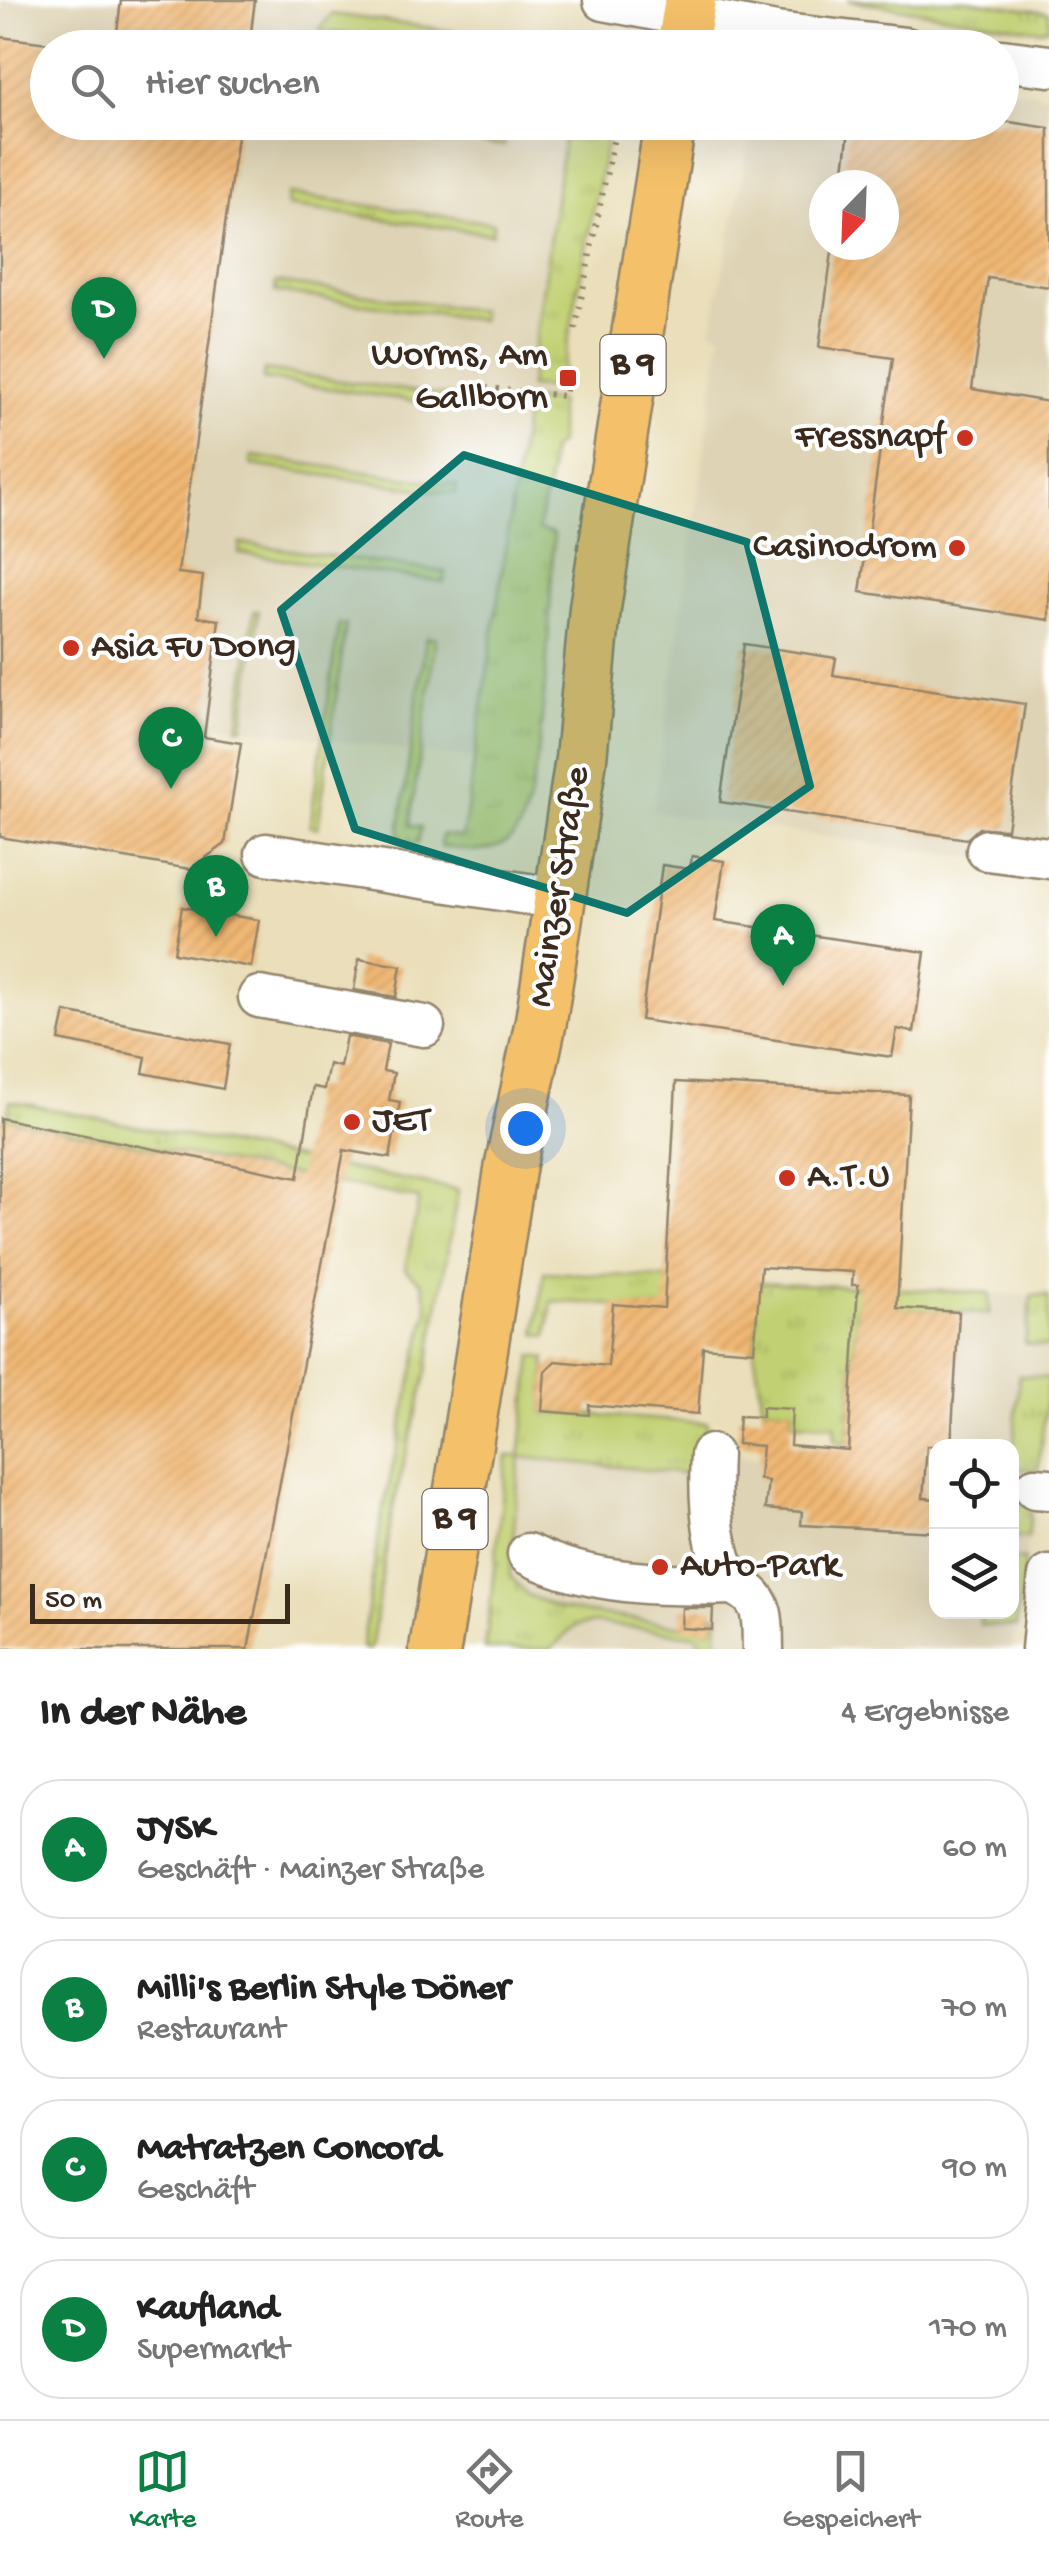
<!DOCTYPE html>
<html lang="de">
<head>
<meta charset="utf-8">
<style>
	:root { --surface:#fff; --page:#f2f2f2; --text:#222; --muted:#767676; --line:#e0e0e0; --accent:#0b8043 }
	body { margin:0; font-family:"Gochi Hand",sans-serif; background:var(--page); color:var(--text) }
	.controls { position:absolute; right:30px; bottom:30px; display:grid; overflow:hidden; border-radius:20px; box-shadow:0 10px 40px #0002 }
	.controls button { width:90px; height:90px; display:grid; place-items:center; padding:0; border:0; border-bottom:2px solid var(--line); background:var(--surface); color:var(--text); font:50px sans-serif }
	.compass { position:absolute; left:809px; top:170px; width:90px; height:90px; border-radius:50%; background:var(--surface); box-shadow:0 10px 40px #0002; rotate:203deg }
	.scale { position:absolute; left:30px; bottom:25px; width:260px; box-sizing:border-box; padding-left:10px; border:5px solid #3b2a1e; border-top:0; font-size:28px; line-height:35px; white-space:nowrap; color:#3b2a1e; -webkit-text-stroke:8px #fff; paint-order:stroke }
	.you { position:absolute; left:525px; top:1128px; width:35px; height:35px; margin:-25px; border:8px solid #fff; border-radius:50%; background:#1a73e8; box-shadow:0 0 0 15px #1a73e833 }
	.badge { display:grid; place-items:center; width:65px; height:65px; border-radius:50%; background:var(--accent); color:#fff; font-size:32px; font-weight:700 }
	.pin { position:absolute; translate:-50% -82px; filter:drop-shadow(0 2px 5px #0008) }
	.pin::after { content:''; position:absolute; top:52px; width:35px; height:30px; background:inherit; clip-path:polygon(0 0,100% 0,50% 100%) }
	.list { margin:0; padding:0; list-style:none }
	h2 { display:flex; justify-content:space-between; align-items:center; height:130px; margin:0; padding:0 40px; font-size:42px }
	h2 small { font-size:32px; font-weight:400; color:var(--muted) }
	.list li { display:grid; grid-template-columns:65px 1fr auto; gap:30px; align-items:center; box-sizing:border-box; height:140px; margin:0 20px 20px; padding:0 20px; border:2px solid var(--line); border-radius:40px }
	.list b { display:block; font-size:38px; white-space:nowrap }
	.list p { margin:0; font-size:32px; white-space:nowrap; color:var(--muted) }
	.list em { font-size:32px; font-style:normal; color:var(--muted) }
	.icon { flex:none; width:55px; height:55px; fill:none; stroke:currentColor; stroke-width:2; stroke-linecap:round; stroke-linejoin:round }
	.map { position:relative; flex:none; width:1049px; height:1649px; overflow:hidden }
	.search { position:absolute; background:var(--surface); box-shadow:0 10px 40px #0002; left:30px; right:30px; top:30px; height:110px; display:flex; align-items:center; gap:25px; box-sizing:border-box; padding:0 35px; border-radius:55px; color:var(--muted); font-size:38px }
	.sheet { height:770px; background:var(--surface) }
	nav { display:flex; justify-content:space-around; align-items:center; box-sizing:border-box; height:140px; border-top:2px solid var(--line); background:var(--surface); font-size:28px; color:var(--muted) }
	nav a { display:grid; justify-items:center; gap:5px }
	nav .on { color:var(--accent) }
	.map>svg:first-child { display:block }
	.built { fill:#ded3b4; fill-rule:evenodd }
	.grass { fill:url(#grass-tufts); stroke:#7e7d48; stroke-width:2.5 }
	.building { fill:url(#building-hatch) }
	.lines { fill:none; stroke-linecap:round; stroke-linejoin:round }
	.minor-casing { stroke:#92846c; stroke-width:45 }
	.major-casing { stroke:#92846c; stroke-width:55 }
	.path { stroke:#92846c; stroke-width:6; stroke-dasharray:2.5 8; stroke-linecap:butt }
	.minor { stroke:#fff; stroke-width:40 }
	.major { stroke:#f4c16a; stroke-width:50 }
	.marked { fill:#0f766e; fill-opacity:0.2; stroke:#0f766e; stroke-width:8; stroke-linejoin:round }
	.poi-dot { fill:#c8321e; stroke:#fff; stroke-width:4 }
	.labels { text-anchor:middle; dominant-baseline:central; stroke-width:8; stroke-linejoin:round; paint-order:stroke }
	.shield { fill:#fff; stroke:#766a62; stroke-width:2.5 }
	.shield-label { font-size:35px; font-weight:bold; fill:#3b2a1e }
	.poi-label { font-size:38px; fill:#3b2a1e; stroke:#fff; text-anchor:start }
	.street-label { font-size:38px; fill:#3b2a1e; stroke:#fff }
</style>
</head>
<body>
<div class="map">
<svg width="1049" height="1649" viewBox="0 0 1049 1649">
	<defs>
		<pattern id="grass-tufts" width="24" height="20" patternUnits="userSpaceOnUse" patternTransform="scale(2.5)"><rect width="24" height="20" fill="#c1d072"/><path d="M3 7l-1-3M5 7V3M7 7l1-3M15 17l-1-3M17 17v-4M19 17l1-3" fill="none" stroke="#a7b362"/></pattern>
		<pattern id="building-hatch" width="6" height="6" patternUnits="userSpaceOnUse" patternTransform="scale(2.5)"><rect width="6" height="6" fill="#f0b874"/><path d="M-1 1l2-2M0 6l6-6M5 7l2-2" fill="none" stroke="#cf9e64"/></pattern>
	</defs>
	<rect width="100%" height="100%" fill="#fff"/>
	<filter id="ink" filterUnits="userSpaceOnUse"><feTurbulence type="fractalNoise" baseFrequency=".01" numOctaves="2"/><feDisplacementMap in="SourceGraphic" scale="20" xChannelSelector="R" yChannelSelector="G"/><feConvolveMatrix kernelMatrix="1 2 1 2 8 2 1 2 1" color-interpolation-filters="sRGB"/></filter>
	<filter id="wash" filterUnits="userSpaceOnUse"><feTurbulence type="fractalNoise" baseFrequency=".0048" numOctaves="4" result="noise"/><feDisplacementMap in="SourceGraphic" scale="40" xChannelSelector="R" yChannelSelector="G"/><feGaussianBlur stdDeviation="2.25" result="paint"/><feColorMatrix in="noise" values="0 0 0 0 0 0 0 0 0 0 0 0 0 0 0 0 0 1.4 0 .05"/><feComposite in="paint" operator="in"/></filter>
	<g filter="url(#wash)">
		<rect width="100%" height="100%" fill="#eadfba"/>
		<!-- built -->
		<g class="built">
			<polygon points="0,0 304,0 333,14 563,47 48,48 48,122 610,123 559,388 559,444 550,451 550,473 538,530 554,534 546,668 535,768 238,727 0,688"/>
			<path d="M1002,88l47,7v774l-396,-57 68,-478 -10,-3 42,-208 249,-1zM824,185h60v60h-60z"/>
			<path d="M842,1286l207,10v99l-37,254h-527l22,-193 190,-2 61,4 2,-16 74,5zM936,1446h76v166h-76z"/>
		</g>
		<!-- grass -->
		<g class="grass">
			<polygon points="847,0 968,0 1049,12 1049,28 1038,30"/>
			<path d="M332,14c78,10 154,23 231,33l-124,1 -120,-18z"/>
			<polygon points="336,123 418,123 506,135 504,146"/>
			<polygon points="566,123 610,123 559,389 529,387"/>
			<polygon points="288,194 493,223 492,234 287,206"/>
			<polygon points="276,282 481,311 480,320 275,292"/>
			<polygon points="264,370 469,399 468,409 263,379"/>
			<path d="M527,400l32,1v43l-9,7v22l-12,57 16,4c-4,56 -8,269 -41,303 -20,20 -48,13 -73,9l2,-11 20,2 4,-20z"/>
			<polygon points="252,456 457,485 456,494 251,465"/>
			<polygon points="240,543 445,572 444,582 239,553"/>
			<polygon points="254,611 259,611 243,727 238,727"/>
			<polygon points="339,624 346,625 318,828 310,826"/>
			<polygon points="426,637 436,638 410,825 421,827 418,843 398,840"/>
			<polygon points="10,1101 458,1190 428,1368 392,1512 371,1649 362,1649 381,1520 428,1308 422,1283 405,1269 419,1199 6,1119"/>
			<polygon points="544,1272 990,1293 989,1314 857,1306 848,1441 835,1441 835,1425 791,1423 792,1409 763,1407 754,1351 757,1315 552,1301 547,1336 536,1334"/>
			<polygon points="1032,1295 1049,1296 1049,1347 1025,1344"/>
			<polygon points="532,1356 546,1358 543,1411 707,1423 705,1455 696,1475 520,1457 510,1576 528,1595 561,1609 711,1630 713,1615 718,1616 716,1649 701,1649 699,1639 695,1635 594,1623 575,1626 551,1649 485,1649 507,1456 520,1456"/>
			<polygon points="1019,1375 1049,1378 1038,1471 1012,1468"/>
			<polygon points="1012,1503 1032,1504 1028,1538 1012,1537"/>
			<polygon points="1012,1559 1025,1560 1016,1627 980,1625 981,1612 1012,1612"/>
		</g>
		<g id="blocks">
			<!-- building -->
			<g class="building">
				<polygon points="121,0 255,0 249,48 115,48"/>
				<polygon points="0,37 48,43 48,122 239,122 178,573 203,576 198,617 219,620 204,737 241,743 225,844 190,869 0,837"/>
				<polygon points="850,122 1010,122 1049,128 1049,287 988,278 972,389 1049,402 1049,620 860,592 893,358 819,347 833,245 884,245 884,185 842,185"/>
				<polygon points="744,644 836,658 833,675 1025,704 1007,829 979,828 967,839 720,802"/>
				<polygon points="692,856 724,861 715,921 925,952 914,1032 897,1029 892,1057 641,1020 662,865 690,869"/>
				<polygon points="182,907 259,920 251,967 174,953"/>
				<polygon points="359,959 401,966 396,997 354,990"/>
				<polygon points="65,1012 230,1044 223,1089 143,1073 146,1057 59,1040"/>
				<polygon points="346,1036 388,1044 383,1071 394,1073 389,1100 400,1102 390,1158 344,1150 248,1649 0,1649 0,1118 298,1178 313,1087 324,1089 329,1064 340,1067"/>
				<polygon points="676,1082 909,1095 897,1308 959,1312 951,1446 927,1446 923,1498 936,1499 936,1532 801,1525 802,1512 765,1509 768,1481 759,1479 762,1446 737,1444 739,1416 762,1417 762,1407 792,1409 790,1445 848,1450 858,1285 852,1285 853,1272 761,1267 754,1351 703,1347 698,1414 589,1405 589,1415 542,1411 545,1371 555,1361 608,1366 613,1304 664,1308"/>
				<polygon points="682,1608 713,1608 712,1630 681,1628"/>
			</g>
		</g>
	</g>
	<g filter="url(#ink)">
		<use href="#blocks" fill-opacity="0" stroke="#92846c" stroke-width="2.5"/>
		<g class="lines">
			<!-- minor casing -->
			<g class="minor-casing">
				<g id="minor">
					<polyline points="604,0 776,33 906,48"/>
					<polyline points="1002,60 1049,66"/>
					<polyline points="987,850 1049,858"/>
					<polyline points="266,854 560,899"/>
					<polyline points="259,997 424,1026"/>
					<path d="M711,1455c-2,37 0,82 14,116 4,12 12,14 22,21 19,14 15,36 16,57"/>
					<polyline points="1035,1488 1049,1489"/>
					<path d="M528,1554c63,31 136,32 205,30"/>
					<polyline points="1042,1649 1049,1576"/>
				</g>
			</g>
			<!-- major casing -->
			<g class="major-casing">
				<g id="major">
					<polyline points="682,48 690,0"/>
					<polyline points="435,1649 511,1164 541,1021 581,759 595,608 670,122"/>
				</g>
			</g>
			<!-- path -->
			<g class="path">
				<polyline points="575,329 617,122"/>
				<polyline points="486,388 565,396 568,378"/>
			</g>
			<!-- minor -->
			<use href="#minor" class="minor"/>
			<!-- major -->
			<use href="#major" class="major"/>
		</g>
	</g>
	<!-- marked area -->
	<path class="marked" d="M464,455l283,87 63,244 -183,127 -272,-84 -74,-219z"/>
	<!-- markers -->
	<g class="poi-dot">
		<rect x="558" y="368" width="20" height="20" rx="5"/>
		<circle cx="965" cy="438" r="10"/>
		<circle cx="957" cy="548" r="10"/>
		<circle cx="71" cy="648" r="10"/>
		<circle cx="352" cy="1122" r="10"/>
		<circle cx="787" cy="1178" r="10"/>
		<circle cx="660" cy="1567" r="10"/>
	</g>
	<g class="labels">
		<!-- shield labels -->
		<g class="shield">
			<rect x="600.5" y="335" width="65" height="60" rx="8"/>
			<rect x="422.5" y="1489" width="65" height="60" rx="8"/>
		</g>
		<g class="shield-label">
			<text x="633" y="365">B 9</text>
			<text x="455" y="1519">B 9</text>
		</g>
		<!-- poi labels -->
		<g class="poi-label">
			<text x="548" y="356" text-anchor="end">Worms, Am<tspan x="548" dy="44">Gallborn</tspan></text>
			<text x="945" y="438" text-anchor="end">Fressnapf</text>
			<text x="937" y="548" text-anchor="end">Casinodrom</text>
			<text x="91" y="648">Asia Fu Dong</text>
			<text x="372" y="1122">JET</text>
			<text x="807" y="1178">A.T.U</text>
			<text x="680" y="1567">Auto-Park</text>
		</g>
		<!-- street labels -->
		<g class="street-label">
			<text transform="translate(561 887) rotate(-81)">Mainzer Straße</text>
		</g>
	</g>
</svg>
<div class="controls">
<button><svg class="icon" aria-label="locate" viewBox="0 0 24 24"><circle cx="12" cy="12" r="6"/><path d="M12 2v4M12 18v4M2 12h4M18 12h4"/></svg></button>
<button><svg class="icon" aria-label="layers" viewBox="0 0 24 24"><path d="M12 4l9 5-9 5-9-5zM3 14l9 5 9-5"/></svg></button>
</div>
<svg class="compass" viewBox="-18 -18 36 36"><path d="M0-13l5 13h-10z" fill="#e53935"/><path d="M0 13l5-13h-10z" fill="#767676"/></svg>
<div class="scale">50 m</div>
<div class="you"></div>
<div class="pin badge" style="left:783px;top:986px">A</div>
<div class="pin badge" style="left:216px;top:937px">B</div>
<div class="pin badge" style="left:171px;top:789px">C</div>
<div class="pin badge" style="left:104px;top:359px">D</div>
<div class="search"><svg class="icon" aria-label="search" viewBox="0 0 24 24"><circle cx="10" cy="10" r="6"/><path d="M15 15l6 6"/></svg>Hier suchen</div>
</div>
<section class="sheet">
<h2>In der Nähe<small>4 Ergebnisse</small></h2>
<ul class="list">
<li><span class="badge">A</span><div><b>JYSK</b><p>Geschäft · Mainzer Straße</p></div><em>60 m</em></li>
<li><span class="badge">B</span><div><b>Milli's Berlin Style Döner</b><p>Restaurant</p></div><em>70 m</em></li>
<li><span class="badge">C</span><div><b>Matratzen Concord</b><p>Geschäft</p></div><em>90 m</em></li>
<li><span class="badge">D</span><div><b>Kaufland</b><p>Supermarkt</p></div><em>170 m</em></li>
</ul>
</section>
<nav>
<a class="on"><svg class="icon" aria-label="map" viewBox="0 0 24 24"><path d="M3 6l6-2 6 2 6-2v14l-6 2-6-2-6 2zM9 4v14M15 6v14"/></svg>Karte</a>
<a><svg class="icon" aria-label="directions" viewBox="0 0 24 24"><path d="M12 3l9 9-9 9-9-9zM9 14v-3h6M13 9l2 2-2 2"/></svg>Route</a>
<a><svg class="icon" aria-label="saved" viewBox="0 0 24 24"><path d="M7 4h10v16l-5-4-5 4z"/></svg>Gespeichert</a>
</nav>
</body>
</html>
